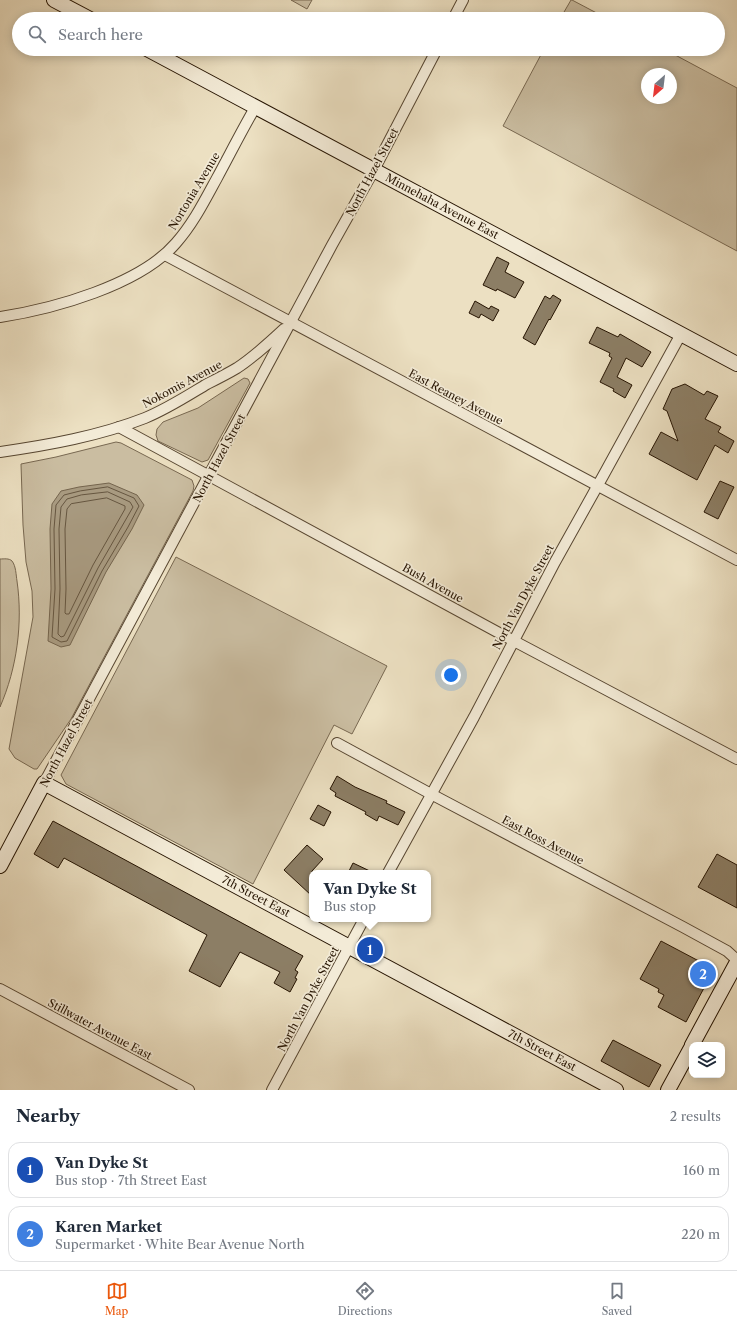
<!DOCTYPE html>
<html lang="en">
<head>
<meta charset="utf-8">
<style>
	:root { --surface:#fff; --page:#f6f6f7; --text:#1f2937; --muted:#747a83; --line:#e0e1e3; --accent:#ea580c }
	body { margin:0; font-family:"Libre Caslon Text",serif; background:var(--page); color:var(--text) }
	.controls { position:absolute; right:12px; bottom:12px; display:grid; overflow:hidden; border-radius:8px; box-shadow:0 2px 10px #0003 }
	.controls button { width:36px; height:36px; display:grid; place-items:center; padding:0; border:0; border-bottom:1px solid var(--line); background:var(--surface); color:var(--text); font:20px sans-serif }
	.compass { position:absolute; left:641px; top:68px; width:36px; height:36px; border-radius:50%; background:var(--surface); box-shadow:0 2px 10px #0003; rotate:208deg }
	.you { position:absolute; left:451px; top:675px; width:14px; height:14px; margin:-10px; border:3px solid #fff; border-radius:50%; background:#1a73e8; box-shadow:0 0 0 6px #1a73e833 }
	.badge { display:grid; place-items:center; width:26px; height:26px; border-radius:50%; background:var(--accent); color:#fff; font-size:13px; font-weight:700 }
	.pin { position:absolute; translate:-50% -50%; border:2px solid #fff; box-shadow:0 1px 4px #0006 }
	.popup { position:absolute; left:309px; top:870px; width:122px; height:52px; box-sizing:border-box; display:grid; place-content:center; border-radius:8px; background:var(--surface); filter:drop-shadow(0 1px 3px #0005); font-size:13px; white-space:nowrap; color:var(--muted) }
	.popup b { font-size:15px; color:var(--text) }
	.popup::after { content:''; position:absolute; left:50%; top:100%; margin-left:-8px; border:8px solid transparent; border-top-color:var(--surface) }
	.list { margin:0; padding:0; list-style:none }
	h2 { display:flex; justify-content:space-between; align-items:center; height:52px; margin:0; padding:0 16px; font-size:17px }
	h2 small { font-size:13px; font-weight:400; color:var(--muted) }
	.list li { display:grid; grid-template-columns:26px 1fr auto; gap:12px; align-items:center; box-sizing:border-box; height:56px; margin:0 8px 8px; padding:0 8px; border:1px solid var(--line); border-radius:12px }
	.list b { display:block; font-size:15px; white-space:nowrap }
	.list p { margin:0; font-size:13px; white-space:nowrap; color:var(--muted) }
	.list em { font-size:13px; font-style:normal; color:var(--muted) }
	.icon { flex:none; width:22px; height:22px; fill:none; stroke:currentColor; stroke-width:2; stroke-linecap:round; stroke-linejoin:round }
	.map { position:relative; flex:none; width:737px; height:1090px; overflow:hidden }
	.search { position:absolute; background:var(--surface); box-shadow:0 2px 10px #0003; left:12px; right:12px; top:12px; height:44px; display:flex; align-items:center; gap:10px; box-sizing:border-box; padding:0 14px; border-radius:22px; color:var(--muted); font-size:15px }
	.sheet { height:180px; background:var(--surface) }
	nav { display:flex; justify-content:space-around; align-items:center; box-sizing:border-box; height:56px; border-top:1px solid var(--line); background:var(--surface); font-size:11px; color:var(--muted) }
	nav a { display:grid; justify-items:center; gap:2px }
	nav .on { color:var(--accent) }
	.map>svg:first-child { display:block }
	.green { fill:#cabda1; stroke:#786851; fill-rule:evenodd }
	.water { fill:#a89a80; stroke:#74644d }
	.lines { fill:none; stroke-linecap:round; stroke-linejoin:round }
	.shore { stroke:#665640; stroke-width:1 }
	.building { fill:#8c7e65; stroke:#251301 }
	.street-casing { stroke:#574631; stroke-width:12 }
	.secondary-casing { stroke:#251301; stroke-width:16 }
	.street { stroke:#f3ebd7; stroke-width:10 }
	.secondary { stroke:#f3ebd7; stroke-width:14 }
	.labels { text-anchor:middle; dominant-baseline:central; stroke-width:3.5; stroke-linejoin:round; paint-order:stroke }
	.street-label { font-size:11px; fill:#251301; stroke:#f3ebd7 }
</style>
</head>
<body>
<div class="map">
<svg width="737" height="1090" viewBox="0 0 737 1090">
	<rect width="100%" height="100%" fill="#ece0c2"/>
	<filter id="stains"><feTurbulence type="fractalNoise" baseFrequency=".005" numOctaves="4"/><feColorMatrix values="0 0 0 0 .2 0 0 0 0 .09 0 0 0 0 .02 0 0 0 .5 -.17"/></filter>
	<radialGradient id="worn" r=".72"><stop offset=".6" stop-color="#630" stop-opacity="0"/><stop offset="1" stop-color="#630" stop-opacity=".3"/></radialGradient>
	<!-- green -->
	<g class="green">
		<polygon points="291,0 312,0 307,9"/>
		<polygon points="571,0 572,0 608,19 560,19"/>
		<path d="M544,49h120l73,39v163l-234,-125zM647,74h24v24h-24z"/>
		<polygon points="244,378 248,379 250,383 208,460 202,462 158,441 156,435 157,429 163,422 198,408"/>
		<polygon points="116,442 121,443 192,480 194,486 193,491 71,719 37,769 34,769 15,758 9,749 33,617 32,591 26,562 23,525 21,464 56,457"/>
		<polygon points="176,557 387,666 352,734 334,725 253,884 66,784 61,775"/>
		<path d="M0,559c4,0 9,-1 12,2 4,5 4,14 5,20 6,42 0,87 -17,126z"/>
	</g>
	<!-- water -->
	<polygon class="water" points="109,483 137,495 144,505 132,529 106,572 70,645 61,647 48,641 51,589 50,529 52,504 61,491 79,487"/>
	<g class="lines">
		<!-- shore -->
		<g class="shore">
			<polygon points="108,487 134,498 139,506 128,527 102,571 67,641 61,642 52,637 55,589 54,529 56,505 64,495 80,491"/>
			<polygon points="108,492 130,502 133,507 98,568 64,636 61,637 58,634 60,589 59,529 61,507 67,499 81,495"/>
			<polygon points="107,498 125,506 125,509 93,565 69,614 66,614 65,613 66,589 65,529 67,509 71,504"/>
		</g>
	</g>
	<!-- building -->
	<g class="building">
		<polygon points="497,257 509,263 505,272 524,282 515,298 497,289 496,291 483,285"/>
		<polygon points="553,295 561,300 550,320 549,319 535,345 523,338 545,296 550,299"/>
		<polygon points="475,301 489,309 491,306 499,310 493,321 481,314 479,318 469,313"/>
		<polygon points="597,327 618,337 620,334 651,352 642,367 626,358 617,377 632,385 625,398 613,391 614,389 600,382 612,358 609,356 610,353 589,343"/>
		<polygon points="685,384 704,395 707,391 718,396 705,419 721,427 718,432 734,441 728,453 715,445 697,480 649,454 661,432 678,441 667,411 663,409 672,389"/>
		<polygon points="720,481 734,487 718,519 704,512"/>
		<polygon points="337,776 355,787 387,801 386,803 405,812 398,825 379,816 377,821 365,814 366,812 335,796 336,793 330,789"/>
		<polygon points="318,805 331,812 324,826 310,819"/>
		<polygon points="53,821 303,956 295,970 298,972 295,978 297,979 290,992 274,983 280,972 240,952 220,987 189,971 207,935 64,858 58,868 34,854"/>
		<polygon points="307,845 323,859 312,871 312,896 284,870"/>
		<polygon points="717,854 737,865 737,908 698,887"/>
		<polygon points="353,863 374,873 348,873"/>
		<polygon points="661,941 714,969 686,1022 658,1007 664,995 658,992 659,989 640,979"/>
		<polygon points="613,1040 661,1065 649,1087 601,1061"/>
	</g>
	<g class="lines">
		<!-- street casing -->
		<g class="street-casing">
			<g id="street">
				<polyline points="453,19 463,0"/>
				<polyline points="165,255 737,560"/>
				<path d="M0,317c53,-8 140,-32 176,-74 17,-19 29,-43 41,-65 13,-24 25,-48 39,-72"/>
				<polyline points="119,427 514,641 737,759"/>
				<path d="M0,452c49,-7 99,-16 145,-34 22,-9 42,-22 62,-34 10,-5 20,-10 30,-16 17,-11 32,-25 47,-39"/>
				<polyline points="337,743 431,794 683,927 727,951 737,960"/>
				<polyline points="44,783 332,245 374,170 437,49"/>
				<polyline points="388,873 474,717 555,562 603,476 681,334"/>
				<polyline points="0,989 189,1090"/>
				<polyline points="272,1090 364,919"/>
			</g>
		</g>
		<!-- secondary casing -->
		<g class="secondary-casing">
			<g id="secondary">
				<polyline points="54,0 90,19"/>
				<polyline points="147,49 737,364"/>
				<polyline points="0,866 44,783 616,1090"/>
				<polyline points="692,1045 737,962"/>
				<polyline points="668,1090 692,1046"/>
			</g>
		</g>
		<!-- street -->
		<use href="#street" class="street"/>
		<!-- secondary -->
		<use href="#secondary" class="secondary"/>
	</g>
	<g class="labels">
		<!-- street labels -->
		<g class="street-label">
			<text transform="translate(372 172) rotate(-62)">North Hazel Street</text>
			<text transform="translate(194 191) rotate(-59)">Nortonia Avenue</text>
			<text transform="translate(442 206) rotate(28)">Minnehaha Avenue East</text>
			<text transform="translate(182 384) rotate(-28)">Nokomis Avenue</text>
			<text transform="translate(456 397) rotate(28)">East Reaney Avenue</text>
			<text transform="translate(219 458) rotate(-62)">North Hazel Street</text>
			<text transform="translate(433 583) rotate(29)">Bush Avenue</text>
			<text transform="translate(523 597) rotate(-62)">North Van Dyke Street</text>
			<text transform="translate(66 743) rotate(-62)">North Hazel Street</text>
			<text transform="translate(543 840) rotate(28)">East Ross Avenue</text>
			<text transform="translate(256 896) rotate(28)">7th Street East</text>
			<text transform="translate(308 999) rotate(-62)">North Van Dyke Street</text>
			<text transform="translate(100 1029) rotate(28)">Stillwater Avenue East</text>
			<text transform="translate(542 1050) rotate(28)">7th Street East</text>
		</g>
	</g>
	<rect width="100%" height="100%" filter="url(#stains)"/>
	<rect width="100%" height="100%" fill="url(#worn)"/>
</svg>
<div class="controls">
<button><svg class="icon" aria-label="layers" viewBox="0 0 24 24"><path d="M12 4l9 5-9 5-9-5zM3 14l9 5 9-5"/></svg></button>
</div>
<svg class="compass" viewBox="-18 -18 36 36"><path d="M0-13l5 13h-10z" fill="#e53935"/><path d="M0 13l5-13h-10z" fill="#747a83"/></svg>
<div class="you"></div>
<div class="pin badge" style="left:370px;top:950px;background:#1a4fb4">1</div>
<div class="popup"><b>Van Dyke St</b>Bus stop</div>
<div class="pin badge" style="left:703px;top:974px;background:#3f7fe0">2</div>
<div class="search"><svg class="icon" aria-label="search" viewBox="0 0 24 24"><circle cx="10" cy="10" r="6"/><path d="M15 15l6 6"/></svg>Search here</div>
</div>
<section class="sheet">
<h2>Nearby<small>2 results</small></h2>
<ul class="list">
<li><span class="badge" style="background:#1a4fb4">1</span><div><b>Van Dyke St</b><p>Bus stop · 7th Street East</p></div><em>160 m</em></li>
<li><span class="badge" style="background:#3f7fe0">2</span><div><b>Karen Market</b><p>Supermarket · White Bear Avenue North</p></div><em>220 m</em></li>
</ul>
</section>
<nav>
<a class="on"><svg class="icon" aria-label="map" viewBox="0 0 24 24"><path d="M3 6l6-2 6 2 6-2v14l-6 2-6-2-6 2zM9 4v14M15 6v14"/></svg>Map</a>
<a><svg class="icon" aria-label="directions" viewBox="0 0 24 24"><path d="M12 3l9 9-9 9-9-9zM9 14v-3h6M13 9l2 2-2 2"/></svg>Directions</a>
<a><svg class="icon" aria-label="saved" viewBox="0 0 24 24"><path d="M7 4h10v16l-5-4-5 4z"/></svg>Saved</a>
</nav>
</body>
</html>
